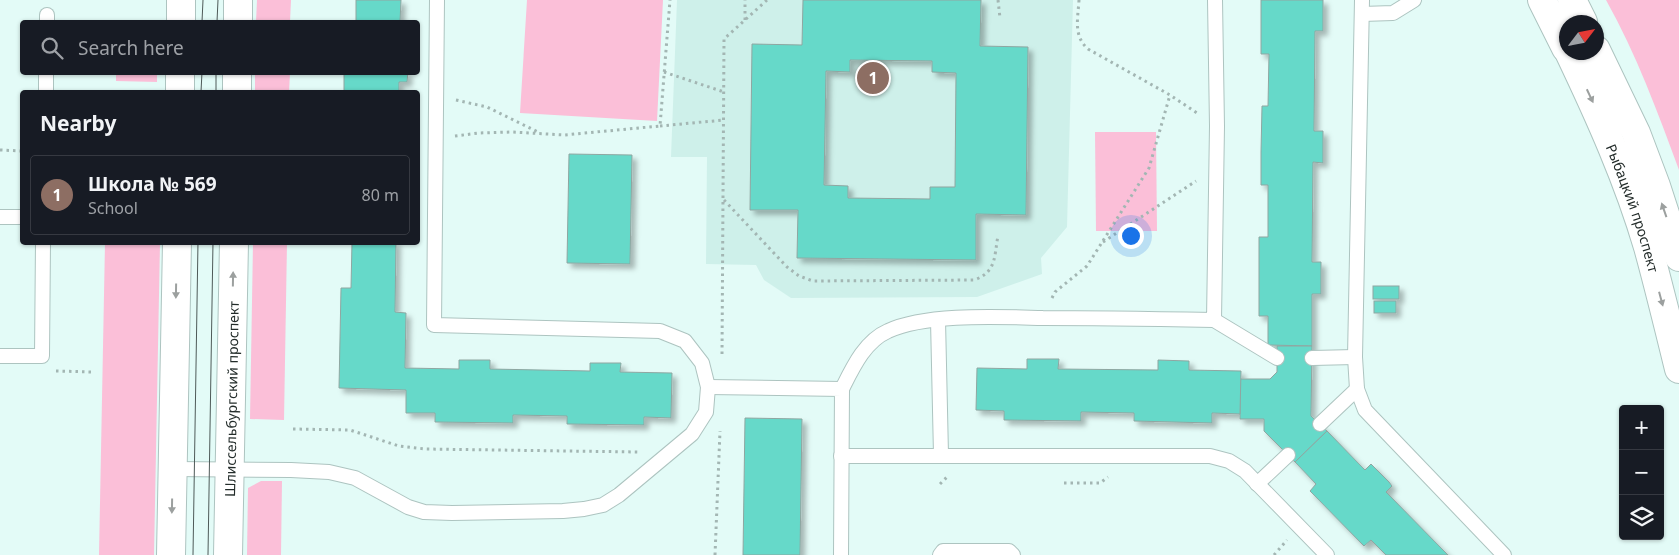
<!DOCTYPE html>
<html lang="en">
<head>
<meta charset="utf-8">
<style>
	:root { --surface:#171b24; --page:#242831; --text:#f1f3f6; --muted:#9ea1a6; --line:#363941; --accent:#cc90b5 }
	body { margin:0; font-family:"Noto Sans",sans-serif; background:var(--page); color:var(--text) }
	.controls { position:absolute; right:15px; bottom:15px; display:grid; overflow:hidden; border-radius:5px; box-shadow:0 1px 4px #0004 }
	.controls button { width:45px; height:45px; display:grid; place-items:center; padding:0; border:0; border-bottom:1px solid var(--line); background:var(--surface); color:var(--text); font:25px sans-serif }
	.compass { position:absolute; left:1559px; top:15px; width:45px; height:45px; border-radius:50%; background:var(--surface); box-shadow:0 1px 4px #0004; rotate:58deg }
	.you { position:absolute; left:1130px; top:235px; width:18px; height:18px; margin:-12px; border:4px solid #fff; border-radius:50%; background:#1a73e8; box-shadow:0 0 0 8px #1a73e833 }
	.badge { display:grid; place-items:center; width:32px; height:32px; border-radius:50%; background:var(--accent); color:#fff; font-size:16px; font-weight:700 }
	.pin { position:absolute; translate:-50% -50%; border:2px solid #fff; box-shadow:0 1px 5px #0006 }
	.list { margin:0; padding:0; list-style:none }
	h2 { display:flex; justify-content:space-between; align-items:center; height:65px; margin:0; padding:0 20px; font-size:21px }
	h2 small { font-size:16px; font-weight:400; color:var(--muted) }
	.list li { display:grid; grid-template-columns:32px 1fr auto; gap:15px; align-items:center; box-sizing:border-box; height:80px; margin:0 10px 10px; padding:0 10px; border:1px solid var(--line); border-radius:5px }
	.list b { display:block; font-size:19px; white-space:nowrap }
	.list p { margin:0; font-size:16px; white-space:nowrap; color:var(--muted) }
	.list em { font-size:16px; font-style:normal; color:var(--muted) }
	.icon { flex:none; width:28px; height:28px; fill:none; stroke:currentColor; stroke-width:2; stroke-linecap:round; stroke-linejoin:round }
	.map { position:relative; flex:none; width:1679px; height:555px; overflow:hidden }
	.search { position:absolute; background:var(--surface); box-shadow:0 1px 4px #0004; left:20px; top:20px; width:400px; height:55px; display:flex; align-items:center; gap:12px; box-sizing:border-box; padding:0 18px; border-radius:5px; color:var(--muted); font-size:19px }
	.panel { position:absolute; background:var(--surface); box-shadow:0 1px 4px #0004; left:20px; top:90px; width:400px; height:155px; border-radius:5px }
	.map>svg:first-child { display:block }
	.built { fill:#cef0ea }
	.green { fill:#fbbfd8 }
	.building { fill:#66d9c9; stroke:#8fa6a1; fill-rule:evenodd; filter:url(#shadow) }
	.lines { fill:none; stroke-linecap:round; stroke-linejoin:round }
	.service-casing { stroke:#adc4c0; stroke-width:16 }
	.minor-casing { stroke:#adc4c0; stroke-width:30 }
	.primary-casing { stroke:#adc4c0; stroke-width:30 }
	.path { stroke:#a3b6b3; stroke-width:3; stroke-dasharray:2.5 4; stroke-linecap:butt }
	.service { stroke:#fff; stroke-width:14 }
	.minor { stroke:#fff; stroke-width:28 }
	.primary { stroke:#fff; stroke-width:28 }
	.tram { stroke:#4e5a58; stroke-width:1 }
	.oneway { fill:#9ca09f }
	.labels { text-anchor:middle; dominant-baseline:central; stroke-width:5; stroke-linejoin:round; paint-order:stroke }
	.street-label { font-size:14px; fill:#232c2a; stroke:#fff }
</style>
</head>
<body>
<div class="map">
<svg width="1679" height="555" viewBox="0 0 1679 555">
	<defs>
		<filter id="shadow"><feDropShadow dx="4.5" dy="4.5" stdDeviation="2.5" flood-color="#0004"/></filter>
	</defs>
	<rect width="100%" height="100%" fill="#e3fbf7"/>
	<!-- built -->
	<polygon class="built" points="677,0 1073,0 1067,227 1041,258 1042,274 977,297 791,298 764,280 756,265 706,264 707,157 671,157"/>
	<!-- green -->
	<g class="green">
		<polygon points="257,0 291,0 290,22 256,22"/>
		<polygon points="527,0 663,0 657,121 520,113"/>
		<path d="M1606,0h73v170c-21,-57 -43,-117 -73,-170z"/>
		<polygon points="116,73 157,73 157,82 116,81"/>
		<polygon points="255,73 290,73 289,92 255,92"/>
		<polygon points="1095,132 1156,132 1157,231 1096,231"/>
		<polygon points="105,243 160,243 154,555 99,555"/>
		<polygon points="253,243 287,243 284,420 250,419"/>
		<polygon points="261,481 282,481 281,555 247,555 248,488"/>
	</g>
	<!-- building -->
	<g class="building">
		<polygon points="356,0 401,0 400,22 356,22"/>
		<path d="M803,0h178l-1,46 48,1 -2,168 -50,-1v46l-179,-2 1,-48h-48l2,-166 50,1zM850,60l82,1v11l24,1 -1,114h-25v12l-82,-1v-12l-24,-1 2,-114 24,1z"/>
		<polygon points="1261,0 1323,0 1323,31 1315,31 1314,131 1323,131 1323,163 1313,162 1312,262 1321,262 1321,294 1312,294 1312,346 1268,345 1268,316 1259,316 1259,237 1268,237 1268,185 1261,185 1261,152 1262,106 1268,106 1269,54 1261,54"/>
		<polygon points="344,72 408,72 407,82 399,82 399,92 344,92"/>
		<polygon points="569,154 632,155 630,264 567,263"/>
		<polygon points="352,242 396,242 395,312 406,313 405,368 459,369 459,360 490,360 490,369 590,371 590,363 621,363 620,372 672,373 671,418 644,417 644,425 567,424 567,416 513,415 513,423 435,422 435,413 406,413 406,390 339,388 341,288 351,288"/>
		<rect x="1373" y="286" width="26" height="13"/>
		<rect x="1374" y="301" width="22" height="12"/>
		<polygon points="1277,346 1312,346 1311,416 1327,431 1295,462 1264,431 1264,419 1240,419 1240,379 1270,379 1277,372"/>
		<polygon points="1027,359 1059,359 1058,369 1158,370 1158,360 1189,361 1189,370 1241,371 1240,414 1212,413 1212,423 1134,421 1134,413 1081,412 1081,421 1004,420 1004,411 976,410 977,368 1027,369"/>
		<polygon points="745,418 802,419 800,555 743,555"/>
		<polygon points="1327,431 1365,470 1371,464 1389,482 1392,486 1386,492 1448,555 1386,555 1371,540 1364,546 1310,491 1316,484 1295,462"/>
	</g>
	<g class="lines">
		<!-- service casing -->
		<g class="service-casing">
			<g id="service">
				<polyline points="1362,0 1355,357 1357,389 1365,410 1504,555"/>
				<polyline points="1362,14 1393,13 1414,0"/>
				<polyline points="47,22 47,15"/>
				<polyline points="46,92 46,72"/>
				<polyline points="0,217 22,217"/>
				<polyline points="938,320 941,455"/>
				<polyline points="1214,320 1277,358"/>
				<polyline points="0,356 42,356 43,242"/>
				<polyline points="1312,358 1355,357"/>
				<polyline points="708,387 842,389 841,555"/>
				<path d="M842,389c11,-22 23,-48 46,-58 39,-18 112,-14 155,-13 57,0 114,1 171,2l3,-194 -2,-126"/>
				<polyline points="1320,424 1357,389"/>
				<polyline points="841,456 1210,456 1229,461 1245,471 1327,555"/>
				<polyline points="173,469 291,470 329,472 355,478 408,507 424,512 452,513 563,511 584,509 603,505 619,495 692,434 706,412 708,387 702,363 685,341 660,331 434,325 437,0"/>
				<polyline points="1257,484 1288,455"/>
				<polyline points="940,555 943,551 1009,551 1013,555"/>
			</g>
		</g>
		<!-- minor casing -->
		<g class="minor-casing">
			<g id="minor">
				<polyline points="1542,0 1566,48"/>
				<polyline points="1572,0 1583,22"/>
				<polyline points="1596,50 1636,133 1656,186 1679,257"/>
				<path id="s1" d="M1569,52c30,63 59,127 79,195 11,40 21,81 31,122"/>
			</g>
		</g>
		<!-- primary casing -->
		<g class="primary-casing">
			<g id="primary">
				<polyline points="181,22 181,0"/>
				<polyline points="238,22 238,0"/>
				<polyline points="180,92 180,72"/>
				<polyline points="237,92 237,72"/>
				<polyline points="171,555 177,242"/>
				<path id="s2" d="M228,555l6,-313"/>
			</g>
		</g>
		<!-- path -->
		<g class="path">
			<polyline points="998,0 1000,18"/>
			<path d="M1079,0c-1,18 -6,36 9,49l82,46 27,18"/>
			<polyline points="745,20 745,0"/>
			<polyline points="664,72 724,92"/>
			<polyline points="456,100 487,107 538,132"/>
			<polyline points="660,126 724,120"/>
			<polyline points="455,136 479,133 512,132 564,135 660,126 670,0"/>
			<polyline points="0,150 22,151"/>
			<path d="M724,200l63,67 12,9 14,5 161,-1c23,-8 20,-24 24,-44"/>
			<polyline points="1103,242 1196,181"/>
			<polyline points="1052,298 1055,292 1087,266 1149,168 1170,95"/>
			<polyline points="722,354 724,39 767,0"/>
			<polyline points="56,371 92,372"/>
			<polyline points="293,429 350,430 399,446 426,449 638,452"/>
			<polyline points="1064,483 1100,483 1108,477"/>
			<polyline points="940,484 947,477"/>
			<polyline points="715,555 720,431"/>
			<polyline points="1274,555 1287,540"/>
		</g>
		<!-- service -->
		<use href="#service" class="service"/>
		<!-- minor -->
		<use href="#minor" class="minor"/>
		<!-- primary -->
		<use href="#primary" class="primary"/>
		<!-- tram -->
		<g class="tram">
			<polyline points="202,22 203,0"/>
			<polyline points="217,22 218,0"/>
			<polyline points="201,92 202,72"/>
			<polyline points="216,92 216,72"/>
			<polyline points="193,555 198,242"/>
			<polyline points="208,555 213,242"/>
		</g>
	</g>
	<!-- one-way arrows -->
	<defs><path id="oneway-solid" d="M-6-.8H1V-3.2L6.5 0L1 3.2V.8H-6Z" transform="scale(1.25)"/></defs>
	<g class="oneway">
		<use href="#oneway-solid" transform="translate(1590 96) rotate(65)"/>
		<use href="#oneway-solid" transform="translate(1664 210) rotate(-109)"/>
		<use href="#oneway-solid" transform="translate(233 279) rotate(-89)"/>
		<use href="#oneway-solid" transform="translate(176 291) rotate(91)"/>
		<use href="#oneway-solid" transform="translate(1661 299) rotate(75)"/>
		<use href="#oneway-solid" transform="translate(172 506) rotate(91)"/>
	</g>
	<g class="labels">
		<!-- street labels -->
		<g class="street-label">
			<text stroke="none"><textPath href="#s1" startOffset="169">Рыбацкий проспект</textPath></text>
			<text stroke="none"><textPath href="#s2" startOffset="156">Шлиссельбургский проспект</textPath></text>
		</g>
	</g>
</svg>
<div class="controls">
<button>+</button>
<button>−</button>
<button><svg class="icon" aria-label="layers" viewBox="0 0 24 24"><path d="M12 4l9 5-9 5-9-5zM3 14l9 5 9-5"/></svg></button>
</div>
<svg class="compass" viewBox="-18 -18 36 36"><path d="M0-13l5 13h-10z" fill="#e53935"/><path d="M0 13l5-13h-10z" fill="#9ea1a6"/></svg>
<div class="you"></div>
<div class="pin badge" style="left:873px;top:78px;background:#8d6e63">1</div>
<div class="search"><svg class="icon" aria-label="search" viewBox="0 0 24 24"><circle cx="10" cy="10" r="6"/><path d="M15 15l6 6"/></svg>Search here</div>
<section class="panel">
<h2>Nearby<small></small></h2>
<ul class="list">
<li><span class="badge" style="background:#8d6e63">1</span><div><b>Школа № 569</b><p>School</p></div><em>80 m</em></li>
</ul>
</section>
</div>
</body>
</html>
